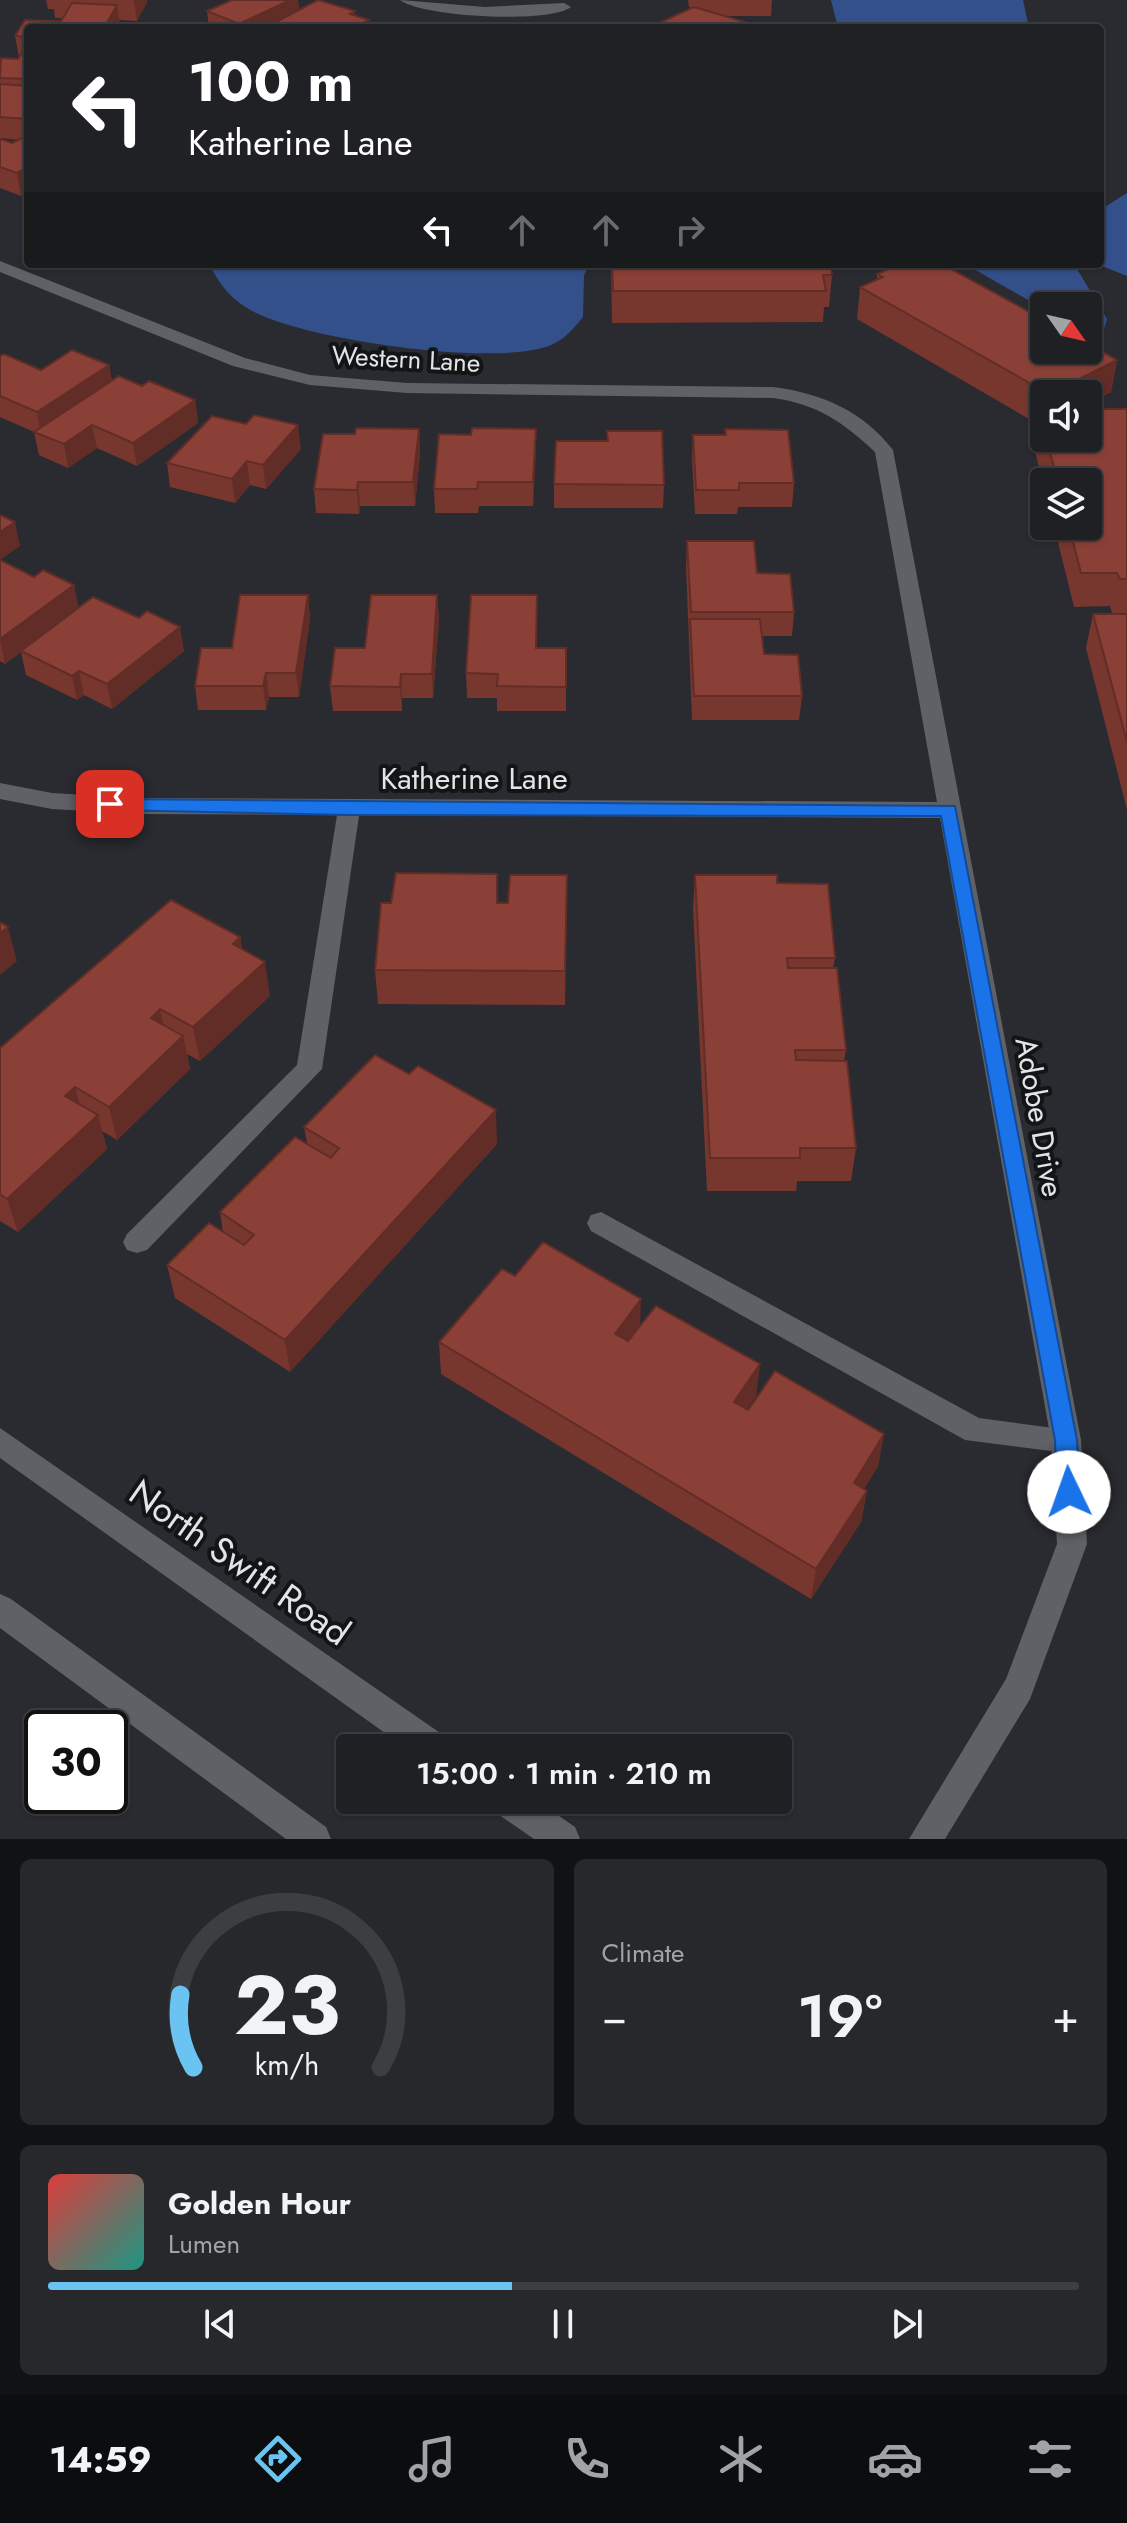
<!DOCTYPE html>
<html lang="en">
<head>
<meta charset="utf-8">
<style>
	:root { --surface:#1f2024; --page:#27282c; --text:#f1f3f6; --muted:#a1a3a6; --line:#3c3e41; --accent:#6ac3f1 }
	body { margin:0; font-family:Jost,sans-serif; background:var(--page); color:var(--text); height:100vh; display:flex; flex-direction:column; font-size:30px; white-space:nowrap }
	* { box-sizing:border-box; margin:0 }
	p { font-size:26px; color:var(--muted) }
	.icon { flex:none; width:44px; height:44px; fill:none; stroke:currentColor; stroke-width:2; stroke-linecap:round; stroke-linejoin:round }
	.map { position:relative; height:1839px; overflow:hidden }
	.details { display:flex; flex-direction:column; gap:20px; padding:20px; background:#111214; flex:1 }
	.details>* { flex:none }
	.hud { position:absolute; left:24px; top:24px; width:1080px; height:244px; border-radius:8px; box-shadow:0 2px 6px #0004,0 0 0 2px var(--line); background:#202124; color:#fff; overflow:hidden }
	.needle { width:52px; rotate:124deg }
	.tools { position:absolute; left:1030px; top:292px; display:grid; gap:16px }
	.tools a { display:grid; place-items:center; width:72px; height:72px; border-radius:8px; background:var(--surface); box-shadow:0 2px 6px #0004,0 0 0 2px var(--line); font-size:40px }
	.speed { position:absolute; left:24px; top:1710px; display:flex; gap:16px; font-size:40px; font-weight:700; text-align:center }
	.speed>* { display:grid; place-content:center; width:104px; height:104px; border-radius:50%; background:var(--surface); box-shadow:0 2px 6px #0004,0 0 0 2px var(--line); line-height:1 }
	.speed .limit { border:4px solid #111; border-radius:12px; background:#fff; color:#111 }
	.pin { position:absolute; display:grid; place-items:center; width:68px; height:68px; color:#fff; margin:-34px; border-radius:16px; box-shadow:0 4px 12px #0006 }
	.me { position:absolute; width:88px; margin:-44px; rotate:357deg; stroke-linejoin:round; filter:drop-shadow(0 0 6px #0008) }
	.turn { display:flex; align-items:center; gap:28px; height:168px; padding:0 32px; font-size:36px }
	.turn .icon { width:104px; height:104px; stroke-width:2.5 }
	.turn b { display:block; font-size:56px; line-height:68px }
	.lanes { display:flex; align-items:center; height:76px; padding:0 32px; background:#0003; justify-content:center; gap:40px; direction:ltr }
	.lanes .off { opacity:.35 }
	.big { font-size:60px; font-weight:600; line-height:1.1 }
	.details .widget { flex:1; display:flex; flex-direction:column; justify-content:center; gap:12px; min-width:0; padding:0 28px; border-radius:12px; background:var(--page) }
	.details .dial { align-items:center; gap:0 }
	.dial svg { height:208px; overflow:visible; fill:none; stroke:var(--line); stroke-width:7; stroke-linecap:round; text-anchor:middle }
	.dial text { fill:var(--text); stroke:none }
	.song { display:flex; align-items:center; gap:24px }
	.cover { width:96px; height:96px; border-radius:12px; background:linear-gradient(135deg,hsl(0 70% 55%),hsl(170 70% 35%)) }
	.played { height:8px; border-radius:4px; background:linear-gradient(90deg,var(--accent) 45%,var(--line) 45%) }
	.keys { display:flex; justify-content:space-around; direction:ltr }
	.heat { display:flex; justify-content:space-between; align-items:center; font-size:44px; direction:ltr }
	.details .tiles { flex:1; display:grid; gap:20px; grid-template-columns:1fr 1fr }
	.widget:last-child { grid-column:span 2 }
	.trip { position:absolute; left:336px; top:1734px; width:456px; height:80px; border-radius:8px; background:var(--surface); box-shadow:0 2px 6px #0004,0 0 0 2px var(--line); font-weight:600; line-height:80px; text-align:center }
	.tab-bar { display:flex; height:128px; justify-content:space-around; align-items:center; background:#0c0d0e; color:var(--muted) }
	.tab-bar .icon { width:56px; height:56px }
	.tab-bar .active { color:var(--accent) }
	.tab-bar b { font-size:36px; color:var(--text) }
	.map>svg:first-child { display:block }
	.water { fill:#34508b }
	.lines { fill:none; stroke-linecap:round; stroke-linejoin:round }
	.service { fill:#5f6166; fill-rule:evenodd }
	.minor { fill:#5f6166; fill-rule:evenodd }
	.tertiary { fill:#5f6166; fill-rule:evenodd }
	.wall { fill:#77372f }
	.shaded-wall { fill:#612d26 }
	.building { fill:#8a4037; stroke:#612d26; stroke-width:2 }
	.route { fill:#1a73e8; stroke:#114b97; stroke-width:2 }
	.labels { text-anchor:middle; stroke-width:8; stroke-linejoin:round; paint-order:stroke }
	.far-street-label { font-size:26px; fill:#e3e4e7; stroke:#131416 }
	.street-label { font-size:30px; fill:#e3e4e7; stroke:#131416 }
	.near-street-label { font-size:36px; fill:#e3e4e7; stroke:#131416 }
</style>
</head>
<body>
<div class="map">
<svg width="1127" height="1839" viewBox="0 0 1127 1839">
	<rect width="100%" height="100%" fill="#292b30"/>
	<g class="water">
		<path d="M831 0H1023L1029 28H838Z"/>
		<path d="M1127 193V276L1097 264 1100 210Z"/>
		<path d="M214 264H590L584 275 583 317C574 328 565 339 551 345 498 368 296 339 247 308 229 297 221 285 211 268Z"/>
		<path d="M965 264H1074L1107 319 1102 335 1088 330V306H1044V309Z"/>
	</g>
	<g class="lines">
		<g class="service">
			<path d="M349 801 360 809 322 1069 147 1250 137 1253 127 1250 123 1242 127 1234 297 1065 338 809Z"/>
			<path d="M601 1212 979 1418 1076 1431 1081 1440 1076 1449 1066 1453 965 1440 591 1231 587 1223 591 1215Z"/>
		</g>
		<g class="minor">
			<path d="M400 0 485 7 564 3 571 7C549 24 422 17 400 0Z"/>
			<path d="M0 261 245 358 310 375 407 383 773 387C821 393 863 411 893 450L1081 1440 1087 1544 1030 1699 945 1839H909L1006 1679 1057 1544 1051 1440 940 818 139 814 52 809 0 799V783L52 793 139 798 937 802 875 452C843 422 817 404 773 398L407 393 310 385 233 366 0 272Z"/>
		</g>
		<g class="tertiary">
			<path d="M0 1428 446 1737 450 1748H406L0 1458Z"/>
			<path d="M0 1594 11 1599 326 1827 331 1839H286L0 1628Z"/>
			<path d="M490 1800H536L575 1827 580 1839H534L495 1812Z"/>
		</g>
	</g>
	<g class="wall">
		<path d="M46 0H147V2L137 21 119 20 120 26 119 28H28V192L21 196 0 188V139L12 143 19 140 0 138V60L1 58 18 59 19 57 15 36 25 20 61 21 63 18H55L54 9H48Z"/>
		<path d="M232 0H298L299 10 355 11V16L369 20V28H209L207 11Z"/>
		<path d="M688 0H772L771 16H727L755 28H657V24L692 7H689Z"/>
		<path d="M611 264H830L832 275 829 307H824L823 322 612 323Z"/>
		<path d="M877 274 1117 360 1111 392 1088 404V394H1044V438H1088L1127 409V613H1112L1110 606 1074 607 1054 526H1088V482H1044V488L1034 447 1038 422 1036 423 857 319 860 287 877 280Z"/>
		<path d="M0 356 41 370 109 365 112 381 142 386 195 400 198 423 137 466 97 448 68 468 39 455 34 432 0 417Z"/>
		<path d="M419 429 420 453 415 506H360L359 514 316 513 314 489 355 434Z"/>
		<path d="M536 429 533 506H479L478 513H435L434 489 471 435Z"/>
		<path d="M725 429 794 483 792 507H738L737 514H695L692 459 693 435H725Z"/>
		<path d="M301 449 266 489 250 485 235 503 170 487 167 463Z"/>
		<path d="M554 484 664 485 663 508H554Z"/>
		<path d="M687 541 757 573 794 612 792 636H762L764 654 802 696 799 720H692L686 565Z"/>
		<path d="M0 560 79 608 184 651 112 709 84 695 77 700 26 675 21 652 5 664 0 661Z"/>
		<path d="M308 595 310 619 299 697H269L266 710H198L195 686 232 648Z"/>
		<path d="M437 595 439 619 433 698H402V711H333L330 686 365 648Z"/>
		<path d="M1093 614H1127V810L1086 648Z"/>
		<path d="M537 648H566V711H497V698H467L466 673Z"/>
		<path d="M567 875 565 1005 378 1004 375 970 498 903H508Z"/>
		<path d="M695 875 777 883 835 958 833 968 846 1050 844 1061 856 1148 851 1181H797L796 1191H707L693 909Z"/>
		<path d="M240 937 242 949 270 996 200 1061 187 1054 190 1069 117 1140 102 1131 107 1149 18 1232 0 1221V1048Z"/>
		<path d="M304 1127 497 1144 290 1372 175 1298 167 1265 223 1232 220 1212 307 1143Z"/>
		<path d="M515 1276 640 1326 760 1364 756 1396 747 1409 884 1434 878 1466 864 1489 867 1491 861 1522 811 1599 441 1374 439 1342Z"/>
	</g>
	<g class="shaded-wall">
		<path d="M134 0H147V2L137 21Z"/>
		<path d="M285 0H298L300 17 272 24V28H239V24Z"/>
		<path d="M117 5 120 26 119 28H104Z"/>
		<path d="M355 11 356 27 369 20V28H351L350 14Z"/>
		<path d="M28 167V192L21 196 17 173Z"/>
		<path d="M1117 360 1111 392 1088 404V394H1069L1071 383Z"/>
		<path d="M109 365 113 389 41 435 37 412Z"/>
		<path d="M1064 379 1061 394H1044V419L1040 414 1038 422 1036 423 1042 390Z"/>
		<path d="M195 400 198 423 137 466 133 443Z"/>
		<path d="M92 425 97 448 68 468 64 444Z"/>
		<path d="M298 425 301 449 266 489 263 465Z"/>
		<path d="M419 429 420 453 415 506 413 482Z"/>
		<path d="M536 429V452L533 506V482Z"/>
		<path d="M247 461 250 485 235 503 232 479Z"/>
		<path d="M358 482 360 506 359 514 357 490Z"/>
		<path d="M15 522 20 546 0 560V532Z"/>
		<path d="M74 585 79 609 5 664 0 639Z"/>
		<path d="M308 595 310 619 299 697 296 673Z"/>
		<path d="M437 595 439 619 433 698 432 674Z"/>
		<path d="M180 627 184 651 112 709 107 684Z"/>
		<path d="M79 671 84 695 77 700 72 676Z"/>
		<path d="M266 673 269 697 266 710 263 686Z"/>
		<path d="M401 674 402 698V711L400 687Z"/>
		<path d="M8 927 17 961 0 975V933Z"/>
		<path d="M240 937 245 971 233 944Z"/>
		<path d="M265 962 270 996 200 1061 193 1027Z"/>
		<path d="M160 1009 167 1043 151 1018Z"/>
		<path d="M183 1036 190 1069 117 1140 109 1107Z"/>
		<path d="M75 1087 84 1120 65 1096Z"/>
		<path d="M496 1110 497 1144 290 1372 285 1340Z"/>
		<path d="M98 1115 107 1149 18 1232 7 1199Z"/>
		<path d="M641 1299 640 1332 614 1366 615 1334Z"/>
		<path d="M760 1364 756 1396 731 1434 734 1402Z"/>
		<path d="M884 1434 878 1466 848 1514 854 1483Z"/>
		<path d="M867 1491 861 1522 811 1599 816 1569Z"/>
	</g>
	<g class="building">
		<path d="M232 0H290L239 24 207 11Z"/>
		<path d="M318 0 355 11 350 14 369 20 354 28H283L272 24Z"/>
		<path d="M72 3 117 5 104 28H28V37L15 36 25 20 61 21Z"/>
		<path d="M694 7 755 25 749 28H663L665 27 657 24Z"/>
		<path d="M28 43V79L0 78 1 58 18 59Z"/>
		<path d="M0 84 28 86V119L0 117Z"/>
		<path d="M28 135V167L17 173 0 167V139L12 143Z"/>
		<path d="M612 264H830L832 275H823L826 291H613Z"/>
		<path d="M900 264H942L1044 320V350H1088V344L1117 360 1071 383 1064 379 1042 390 860 287 883 277 877 274Z"/>
		<path d="M72 350 109 365 37 412 0 396V356L4 354 41 370Z"/>
		<path d="M119 376 142 386 149 381 195 400 133 443 92 425 64 444 34 432Z"/>
		<path d="M1088 409H1127V579H1120L1117 573H1081L1069 526H1088V482H1058L1046 438H1088Z"/>
		<path d="M1040 414H1044V430Z"/>
		<path d="M254 415 298 425 263 465 247 461 232 479 167 463 212 416 246 424Z"/>
		<path d="M356 428 419 429 413 482H358L357 490 314 489 323 434H355Z"/>
		<path d="M472 428 536 429 533 482H478L477 489H434L439 434 471 435Z"/>
		<path d="M725 429 788 430 794 483H739V490H696L693 435H726Z"/>
		<path d="M607 431H662L664 485 554 484 556 441H608Z"/>
		<path d="M0 515 15 522 0 532Z"/>
		<path d="M687 541H754L757 573 790 574 794 612H691Z"/>
		<path d="M0 560 34 577 43 570 74 585 0 639Z"/>
		<path d="M240 595H308L296 673H266L263 686H195L201 648H232Z"/>
		<path d="M371 595H437L432 674H401L400 687 330 686 335 648H365Z"/>
		<path d="M471 595H537L536 648H566V687L497 686 498 674 466 673Z"/>
		<path d="M93 597 139 618 147 611 180 627 107 684 79 671 72 676 21 651Z"/>
		<path d="M1093 614H1127V742Z"/>
		<path d="M690 619H760L764 654 798 655 802 696H694Z"/>
		<path d="M396 873 497 874V903H508L510 875H567L565 971 375 970 381 903H391Z"/>
		<path d="M695 875H777V883L828 884 835 958H787L788 968H837L846 1050H795L796 1060 847 1061 856 1148H800V1158H710Z"/>
		<path d="M171 900 240 937 233 944 265 962 193 1027 160 1009 151 1018 183 1036 109 1107 75 1087 65 1096 98 1115 7 1199 0 1194V1048Z"/>
		<path d="M0 922 8 927 0 933Z"/>
		<path d="M375 1055 409 1074 418 1066 496 1110 285 1340 167 1265 209 1223 244 1245 254 1235 220 1212 295 1137 331 1158 339 1148 304 1127Z"/>
		<path d="M543 1242 641 1299 615 1334 628 1341 656 1306 760 1364 734 1402 748 1410 775 1371 884 1434 854 1483 867 1491 816 1569 439 1342 502 1269 515 1276Z"/>
	</g>
	<path class="route" d="M110 799 955 806 1077 1440 1080 1492 1077 1499 1069 1502 1061 1499 1057 1492 1055 1440 941 816 349 815 110 810 101 804Z"/>
	<g class="labels">
		<g class="far-street-label">
			<text transform="translate(406 359) rotate(3)" y="9">Western Lane</text>
		</g>
		<g class="street-label">
			<text x="474" y="789">Katherine Lane</text>
			<text transform="translate(1039 1117) rotate(80)" y="10">Adobe Drive</text>
		</g>
		<g class="near-street-label">
			<text transform="translate(240 1562) rotate(35)" y="13">North Swift Road</text>
		</g>
	</g>
</svg>
<div class="tools">
<a><svg class="needle" viewBox="-14 -14 28 28"><path d="M0-13l5 13h-10z" fill="#e53935"/><path d="M0 13l5-13h-10z" fill="#a1a3a6"/></svg></a>
<a><svg class="icon" aria-label="sound" viewBox="0 0 24 24"><path d="M4 9h4l5-4v14l-5-4H4zM17 9q2 3 0 6"/></svg></a>
<a><svg class="icon" aria-label="layers" viewBox="0 0 24 24"><path d="M12 4l9 5-9 5-9-5zM3 14l9 5 9-5"/></svg></a>
</div>
<div class="speed"><div class="limit">30</div></div>
<div class="pin" style="left:110px;top:804px;background:#d93025"><svg class="icon" aria-label="arrive" viewBox="0 0 24 24"><path d="M6 21V4h12l-3 4 3 4H6"/></svg></div>
<svg class="me" style="left:1069px;top:1492px" viewBox="-20 -20 40 40"><circle r="19" fill="#fff"/><path d="M0-13L10 11 0 6-10 11z" fill="#1a73e8"/></svg>
<div class="trip">15:00 · 1 min · 210 m</div>
<div class="hud">
<div class="turn"><svg class="icon" aria-label="left" viewBox="0 0 24 24"><path d="M17 20v-9H6M10 6l-5 5 5 5"/></svg><div><b>100 m</b>Katherine Lane</div></div>
<div class="lanes"><svg class="icon" aria-label="left" viewBox="0 0 24 24"><path d="M17 20v-9H6M10 6l-5 5 5 5"/></svg><svg class="icon off" aria-label="ahead" viewBox="0 0 24 24"><path d="M12 20V5M6 11l6-6 6 6"/></svg><svg class="icon off" aria-label="ahead" viewBox="0 0 24 24"><path d="M12 20V5M6 11l6-6 6 6"/></svg><svg class="icon off" aria-label="right" viewBox="0 0 24 24"><path d="M7 20v-9h11M14 6l5 5-5 5"/></svg></div>
</div>
</div>
<section class="details">
<div class="tiles">
<div class="widget dial"><svg viewBox="0 0 100 80">
<path d="M14 69A42 42 0 1 1 86 69"/>
<path d="M14 69A42 42 0 0 1 9 41" stroke="#6ac3f1"/>
<text x="50" y="56" font-size="32" font-weight="700">23</text>
<text x="50" y="72" font-size="11">km/h</text>
</svg></div>
<div class="widget"><p>Climate</p>
<div class="heat"><a>−</a><b class="big">19°</b><a>+</a></div>
</div>
<div class="widget">
<div class="song"><i class="cover"></i><div><b>Golden Hour</b><p>Lumen</p></div></div>
<div class="played"></div>
<div class="keys"><svg class="icon" aria-label="previous" viewBox="0 0 24 24"><path d="M18 5L8 12l10 7zM5 5v14"/></svg><svg class="icon" aria-label="pause" viewBox="0 0 24 24"><path d="M8 5v14M16 5v14"/></svg><svg class="icon" aria-label="next" viewBox="0 0 24 24"><path d="M6 5l10 7-10 7zM19 5v14"/></svg></div>
</div>
</div>
</section>
<nav class="tab-bar">
<b>14:59</b>
<svg class="icon active" aria-label="directions" viewBox="0 0 24 24"><path d="M12 3l9 9-9 9-9-9zM9 14v-3h6M13 9l2 2-2 2"/></svg>
<svg class="icon" aria-label="music" viewBox="0 0 24 24"><path d="M9 18V5l10-2v13"/><circle cx="6" cy="18" r="3"/><circle cx="16" cy="16" r="3"/></svg>
<svg class="icon" aria-label="phone" viewBox="0 0 24 24"><path d="M5 4h4l2 5-3 2q2 4 5 5l2-3 5 2v4C11 20 4 13 5 4z"/></svg>
<svg class="icon" aria-label="climate" viewBox="0 0 24 24"><path d="M12 3v18M4 7l16 10M4 17L20 7"/></svg>
<svg class="icon" aria-label="car" viewBox="0 0 24 24"><path d="M5 17H2v-5l4-1 3-4h7l3 4 3 1v5h-3M9 17h6M6 11h13"/><circle cx="7" cy="17" r="2"/><circle cx="17" cy="17" r="2"/></svg>
<svg class="icon" aria-label="filters" viewBox="0 0 24 24"><path d="M4 7h16M4 17h16"/><circle cx="9" cy="7" r="2"/><circle cx="15" cy="17" r="2"/></svg>
</nav>
</body>
</html>
